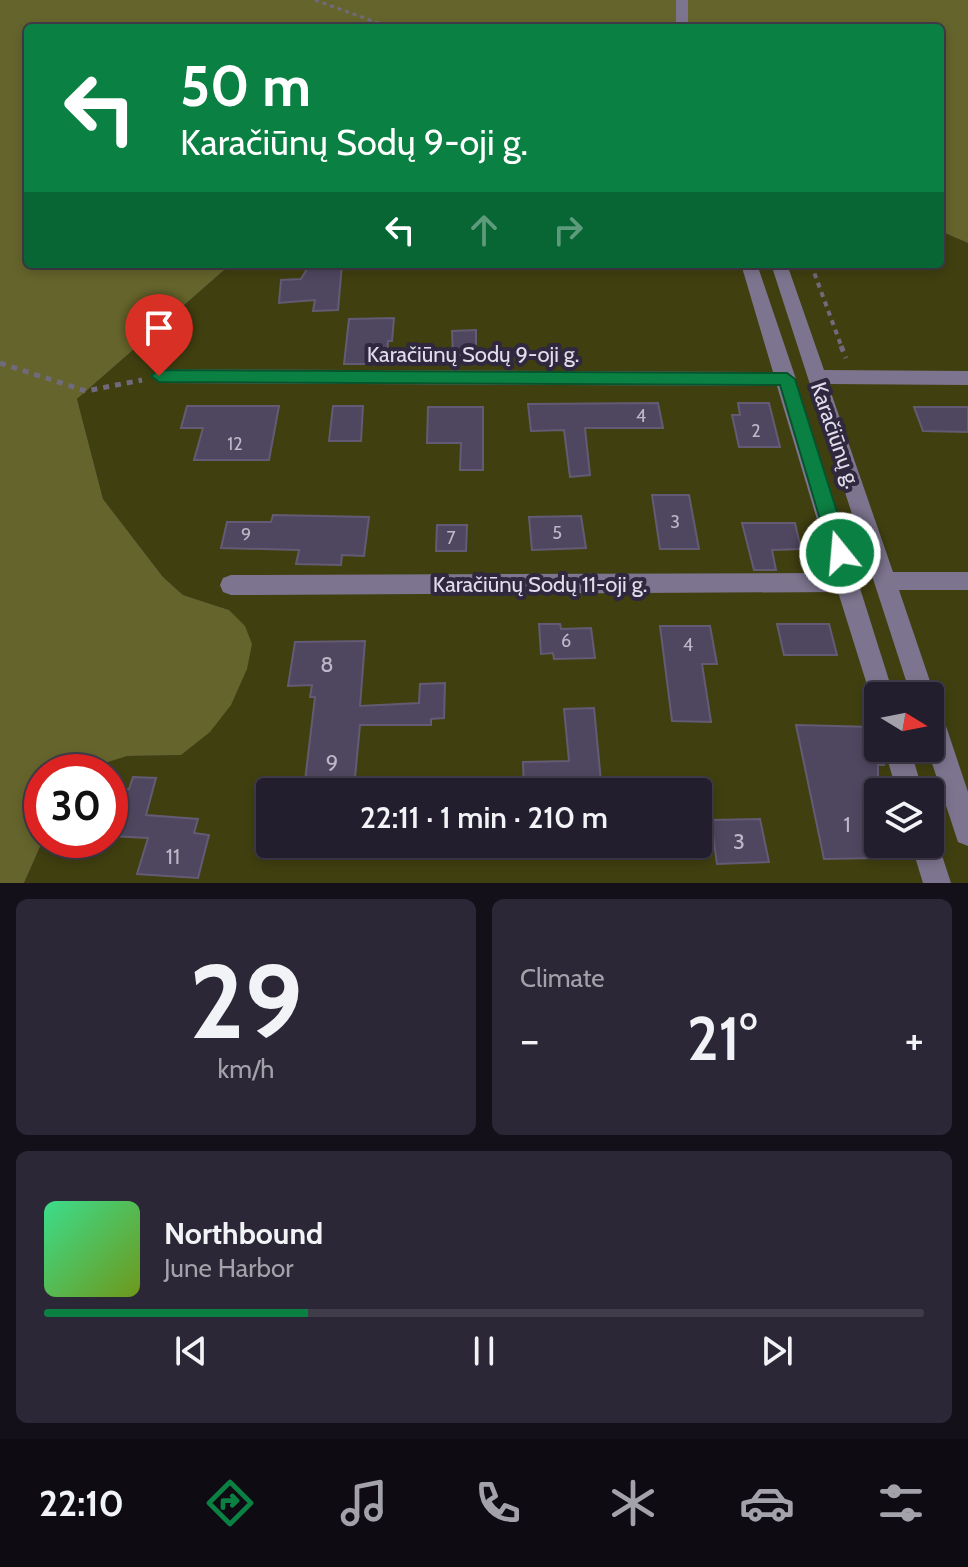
<!DOCTYPE html>
<html lang="en">
<head>
<meta charset="utf-8">
<style>
	:root { --surface:#231e2e; --page:#2b2736; --text:#f1f3f6; --muted:#a3a2aa; --line:#403c4a; --accent:#0b8043 }
	body { margin:0; font-family:Cabin,sans-serif; background:var(--page); color:var(--text); height:100vh; display:flex; flex-direction:column; font-size:30px; white-space:nowrap }
	* { box-sizing:border-box; margin:0 }
	p { font-size:26px; color:var(--muted) }
	.icon { flex:none; width:44px; height:44px; fill:none; stroke:currentColor; stroke-width:2; stroke-linecap:round; stroke-linejoin:round }
	.map { position:relative; height:883px; overflow:hidden }
	.drawer { display:flex; flex-direction:column; gap:16px; padding:16px; background:#131019; flex:1 }
	.drawer>* { flex:none }
	.top-card { position:absolute; left:24px; top:24px; width:920px; height:244px; border-radius:8px; box-shadow:0 4px 12px #0003,0 0 0 2px var(--line); background:#0b8043; color:#fff; overflow:hidden }
	.needle { width:52px; rotate:100deg }
	.controls { position:absolute; left:864px; top:682px; display:grid; gap:16px }
	.controls a { display:grid; place-items:center; width:80px; height:80px; border-radius:8px; background:var(--surface); box-shadow:0 4px 12px #0003,0 0 0 2px var(--line); font-size:40px }
	.speed { position:absolute; left:24px; top:754px; display:flex; gap:16px; font-size:40px; font-weight:700; text-align:center }
	.speed>* { display:grid; place-content:center; width:104px; height:104px; border-radius:50%; background:var(--surface); box-shadow:0 4px 12px #0003,0 0 0 2px var(--line); line-height:1 }
	.speed .limit { border:12px solid #d22; background:#fff; color:#111 }
	.pin { position:absolute; display:grid; place-items:center; width:68px; height:68px; color:#fff; margin:-82px -34px; border-radius:50% 50% 50% 0; rotate:-45deg; box-shadow:0 0 8px #0007 }
	.pin .icon { rotate:45deg }
	.me { position:absolute; width:88px; margin:-44px; rotate:343deg; stroke-linejoin:round; filter:drop-shadow(0 0 6px #0008) }
	.turn { display:flex; align-items:center; gap:28px; height:168px; padding:0 24px; font-size:36px }
	.turn .icon { width:104px; height:104px; stroke-width:2.5 }
	.turn b { display:block; font-size:56px; line-height:68px }
	.lanes { display:flex; align-items:center; height:76px; padding:0 24px; background:#0003; justify-content:center; gap:40px; direction:ltr }
	.lanes .off { opacity:.35 }
	.big { font-size:60px; font-weight:600; line-height:1.1 }
	.drawer .widget { flex:1; display:flex; flex-direction:column; justify-content:center; gap:12px; min-width:0; padding:0 28px; border-radius:12px; background:var(--page) }
	.drawer .dial { align-items:center; gap:0 }
	.dial b { font-size:104px; line-height:1 }
	.song { display:flex; align-items:center; gap:24px }
	.cover { width:96px; height:96px; border-radius:12px; background:linear-gradient(135deg,hsl(150 70% 55%),hsl(80 70% 35%)) }
	.played { height:8px; border-radius:4px; background:linear-gradient(90deg,var(--accent) 30%,var(--line) 30%) }
	.keys { display:flex; justify-content:space-around; direction:ltr }
	.heat { display:flex; justify-content:space-between; align-items:center; font-size:44px; direction:ltr }
	.drawer .tiles { flex:1; display:grid; gap:16px; grid-template-columns:1fr 1fr }
	.widget:last-child { grid-column:span 2 }
	.trip { position:absolute; left:256px; top:778px; width:456px; height:80px; border-radius:8px; background:var(--surface); box-shadow:0 4px 12px #0003,0 0 0 2px var(--line); font-weight:600; line-height:80px; text-align:center }
	.tabs { display:flex; height:128px; justify-content:space-around; align-items:center; background:#0e0c12; color:var(--muted) }
	.tabs .icon { width:56px; height:56px }
	.tabs .active { color:var(--accent) }
	.tabs b { font-size:36px; color:var(--text) }
	.map>svg:first-child { display:block }
	.green { fill:#403f10; fill-rule:evenodd }
	.forest { fill:#65642c }
	.building { fill:#4f475f; stroke:#635b73; stroke-width:2 }
	.lines { fill:none; stroke-linecap:round; stroke-linejoin:round }
	.path-far2 { stroke:#706a7d; stroke-width:3; stroke-dasharray:4 4; stroke-linecap:butt }
	.path-far1 { stroke:#706a7d; stroke-width:4; stroke-dasharray:5 5; stroke-linecap:butt }
	.path { stroke:#706a7d; stroke-width:5; stroke-dasharray:6 6; stroke-linecap:butt }
	.street { fill:#7d758f; fill-rule:evenodd }
	.route { fill:#0b8043; stroke:#07532c; stroke-width:2 }
	.labels { text-anchor:middle; stroke-width:8; stroke-linejoin:round; paint-order:stroke }
	.number-label { font-size:18px; fill:#bcb8c8 }
	.street-label { font-size:22px; fill:#e1ddeb; stroke:#2f283e }
	.near-number-label { font-size:22px; fill:#bcb8c8 }
</style>
</head>
<body>
<div class="map">
<svg width="968" height="883" viewBox="0 0 968 883">
	<rect width="100%" height="100%" fill="#2f283e"/>
	<path class="green" d="M940 231 968 243V883H24L43 840H110V772H76L77 769 127 756 181 755 229 610 183 595 163 577 103 499 77 399 231 264H940ZM878 696H930V748H878ZM270 792H698V844H270ZM878 792H930V844H878Z"/>
	<path class="forest" d="M0 0H968V243L940 231V28H28V264H231L77 399 103 499 163 577 183 595 229 610 245 626 252 644 247 669 231 705 210 732 181 755 127 756 76 772H42L43 840 24 883H0Z"/>
	<g class="building">
		<path d="M310 264H342L338 310 313 311 315 300 279 303 281 280 301 279Z"/>
		<path d="M394 318 392 341H388L387 356 368 357 367 364H344L349 319Z"/>
		<path d="M476 330V355H453L452 331Z"/>
		<path d="M658 403 663 428H585L590 475 570 477 564 430 531 431 528 404Z"/>
		<path d="M738 403H769L780 447H739L732 415H740Z"/>
		<path d="M187 406H279L269 460H194L203 428H181Z"/>
		<path d="M333 406H363L361 441H329Z"/>
		<path d="M428 407H483V470H460L461 443H427Z"/>
		<path d="M914 407H968V432L923 431Z"/>
		<path d="M652 495H689L699 549H660Z"/>
		<path d="M273 515 369 517 364 556 342 555 341 565 296 564 299 550 221 548 227 522H271Z"/>
		<path d="M581 516 586 548 532 550 529 517Z"/>
		<path d="M742 523H795L801 549 772 550 776 570H754Z"/>
		<path d="M437 525H467L466 551H436Z"/>
		<path d="M539 624H560L561 629 591 628 595 658 554 659 553 653 541 654Z"/>
		<path d="M777 624H829L837 655H784Z"/>
		<path d="M660 626H710L717 664H702L711 722 672 721Z"/>
		<path d="M365 641 360 706 419 703 420 684 445 683 444 718 431 719V725H360L354 788 304 789 315 697H310L312 685 288 686 295 642Z"/>
		<path d="M594 708 602 792H524L523 762 569 761 564 709Z"/>
		<path d="M796 725 874 727 884 765H878V858L824 859Z"/>
		<path d="M133 777 156 778 146 815 198 819 194 833 209 835 198 878 137 874 148 838 110 836V788L129 789Z"/>
		<path d="M760 819 769 862 717 864 711 820Z"/>
	</g>
	<g class="lines">
		<path class="path-far2" d="M315 0 392 28"/>
		<path class="path-far1" d="M811 264 842 348"/>
		<g class="path">
			<path d="M841 346 846 358"/>
			<path d="M0 363 86 391 142 380"/>
		</g>
		<g class="street">
			<rect x="676" y="0" width="12" height="28"/>
			<path d="M741 264H757L796 379 795 382 894 696H878V706L873 704 838 592 231 595 223 592 220 585 223 578 231 575 833 573 777 386 159 383 150 376 159 369 773 372Z"/>
			<path d="M771 264H787L824 370 968 371V385L828 384 893 572H968V590H899L935 696 930 705V696H911Z"/>
			<path d="M930 705 939 709 943 717 968 792V846L958 842 927 748H930Z"/>
			<path d="M884 748H910L923 792H897Z"/>
			<path d="M930 832 935 834 951 883H923L911 844H930Z"/>
		</g>
	</g>
	<path class="route" d="M159 370 787 373 795 379 850 553 847 559 840 561 833 559 830 553 780 385 159 382 151 376Z"/>
	<g class="labels">
		<g class="number-label">
			<text x="641" y="422">4</text>
			<text x="756" y="437">2</text>
			<text x="235" y="450">12</text>
			<text x="675" y="528">3</text>
			<text x="557" y="539">5</text>
			<text x="246" y="541">9</text>
			<text x="451" y="544">7</text>
			<text x="566" y="647">6</text>
			<text x="688" y="651">4</text>
		</g>
		<g class="street-label">
			<text x="473" y="362">Karačiūnų Sodų 9-oji g.</text>
			<text transform="translate(836 435) rotate(71)" y="8">Karačiūnų g.</text>
			<text x="540" y="592">Karačiūnų Sodų 11-oji g.</text>
		</g>
		<g class="near-number-label">
			<text x="327" y="672">8</text>
			<text x="332" y="770">9</text>
			<text x="847" y="832">1</text>
			<text x="739" y="849">3</text>
			<text x="173" y="864">11</text>
		</g>
	</g>
</svg>
<div class="controls">
<a><svg class="needle" viewBox="-14 -14 28 28"><path d="M0-13l5 13h-10z" fill="#e53935"/><path d="M0 13l5-13h-10z" fill="#a3a2aa"/></svg></a>
<a><svg class="icon" aria-label="layers" viewBox="0 0 24 24"><path d="M12 4l9 5-9 5-9-5zM3 14l9 5 9-5"/></svg></a>
</div>
<div class="speed"><div class="limit">30</div></div>
<div class="pin" style="left:159px;top:376px;background:#d93025"><svg class="icon" aria-label="arrive" viewBox="0 0 24 24"><path d="M6 21V4h12l-3 4 3 4H6"/></svg></div>
<svg class="me" style="left:840px;top:553px" viewBox="-20 -20 40 40"><circle r="17" fill="#0b8043" stroke="#fff" stroke-width="3"/><path d="M0-11L8 9 0 5-8 9z" fill="#fff"/></svg>
<div class="trip">22:11 · 1 min · 210 m</div>
<div class="top-card">
<div class="turn"><svg class="icon" aria-label="left" viewBox="0 0 24 24"><path d="M17 20v-9H6M10 6l-5 5 5 5"/></svg><div><b>50 m</b>Karačiūnų Sodų 9-oji g.</div></div>
<div class="lanes"><svg class="icon" aria-label="left" viewBox="0 0 24 24"><path d="M17 20v-9H6M10 6l-5 5 5 5"/></svg><svg class="icon off" aria-label="ahead" viewBox="0 0 24 24"><path d="M12 20V5M6 11l6-6 6 6"/></svg><svg class="icon off" aria-label="right" viewBox="0 0 24 24"><path d="M7 20v-9h11M14 6l5 5-5 5"/></svg></div>
</div>
</div>
<section class="drawer">
<div class="tiles">
<div class="widget dial"><b>29</b><p>km/h</p></div>
<div class="widget"><p>Climate</p>
<div class="heat"><a>−</a><b class="big">21°</b><a>+</a></div>
</div>
<div class="widget">
<div class="song"><i class="cover"></i><div><b>Northbound</b><p>June Harbor</p></div></div>
<div class="played"></div>
<div class="keys"><svg class="icon" aria-label="previous" viewBox="0 0 24 24"><path d="M18 5L8 12l10 7zM5 5v14"/></svg><svg class="icon" aria-label="pause" viewBox="0 0 24 24"><path d="M8 5v14M16 5v14"/></svg><svg class="icon" aria-label="next" viewBox="0 0 24 24"><path d="M6 5l10 7-10 7zM19 5v14"/></svg></div>
</div>
</div>
</section>
<nav class="tabs">
<b>22:10</b>
<svg class="icon active" aria-label="directions" viewBox="0 0 24 24"><path d="M12 3l9 9-9 9-9-9zM9 14v-3h6M13 9l2 2-2 2"/></svg>
<svg class="icon" aria-label="music" viewBox="0 0 24 24"><path d="M9 18V5l10-2v13"/><circle cx="6" cy="18" r="3"/><circle cx="16" cy="16" r="3"/></svg>
<svg class="icon" aria-label="phone" viewBox="0 0 24 24"><path d="M5 4h4l2 5-3 2q2 4 5 5l2-3 5 2v4C11 20 4 13 5 4z"/></svg>
<svg class="icon" aria-label="climate" viewBox="0 0 24 24"><path d="M12 3v18M4 7l16 10M4 17L20 7"/></svg>
<svg class="icon" aria-label="car" viewBox="0 0 24 24"><path d="M5 17H2v-5l4-1 3-4h7l3 4 3 1v5h-3M9 17h6M6 11h13"/><circle cx="7" cy="17" r="2"/><circle cx="17" cy="17" r="2"/></svg>
<svg class="icon" aria-label="filters" viewBox="0 0 24 24"><path d="M4 7h16M4 17h16"/><circle cx="9" cy="7" r="2"/><circle cx="15" cy="17" r="2"/></svg>
</nav>
</body>
</html>
